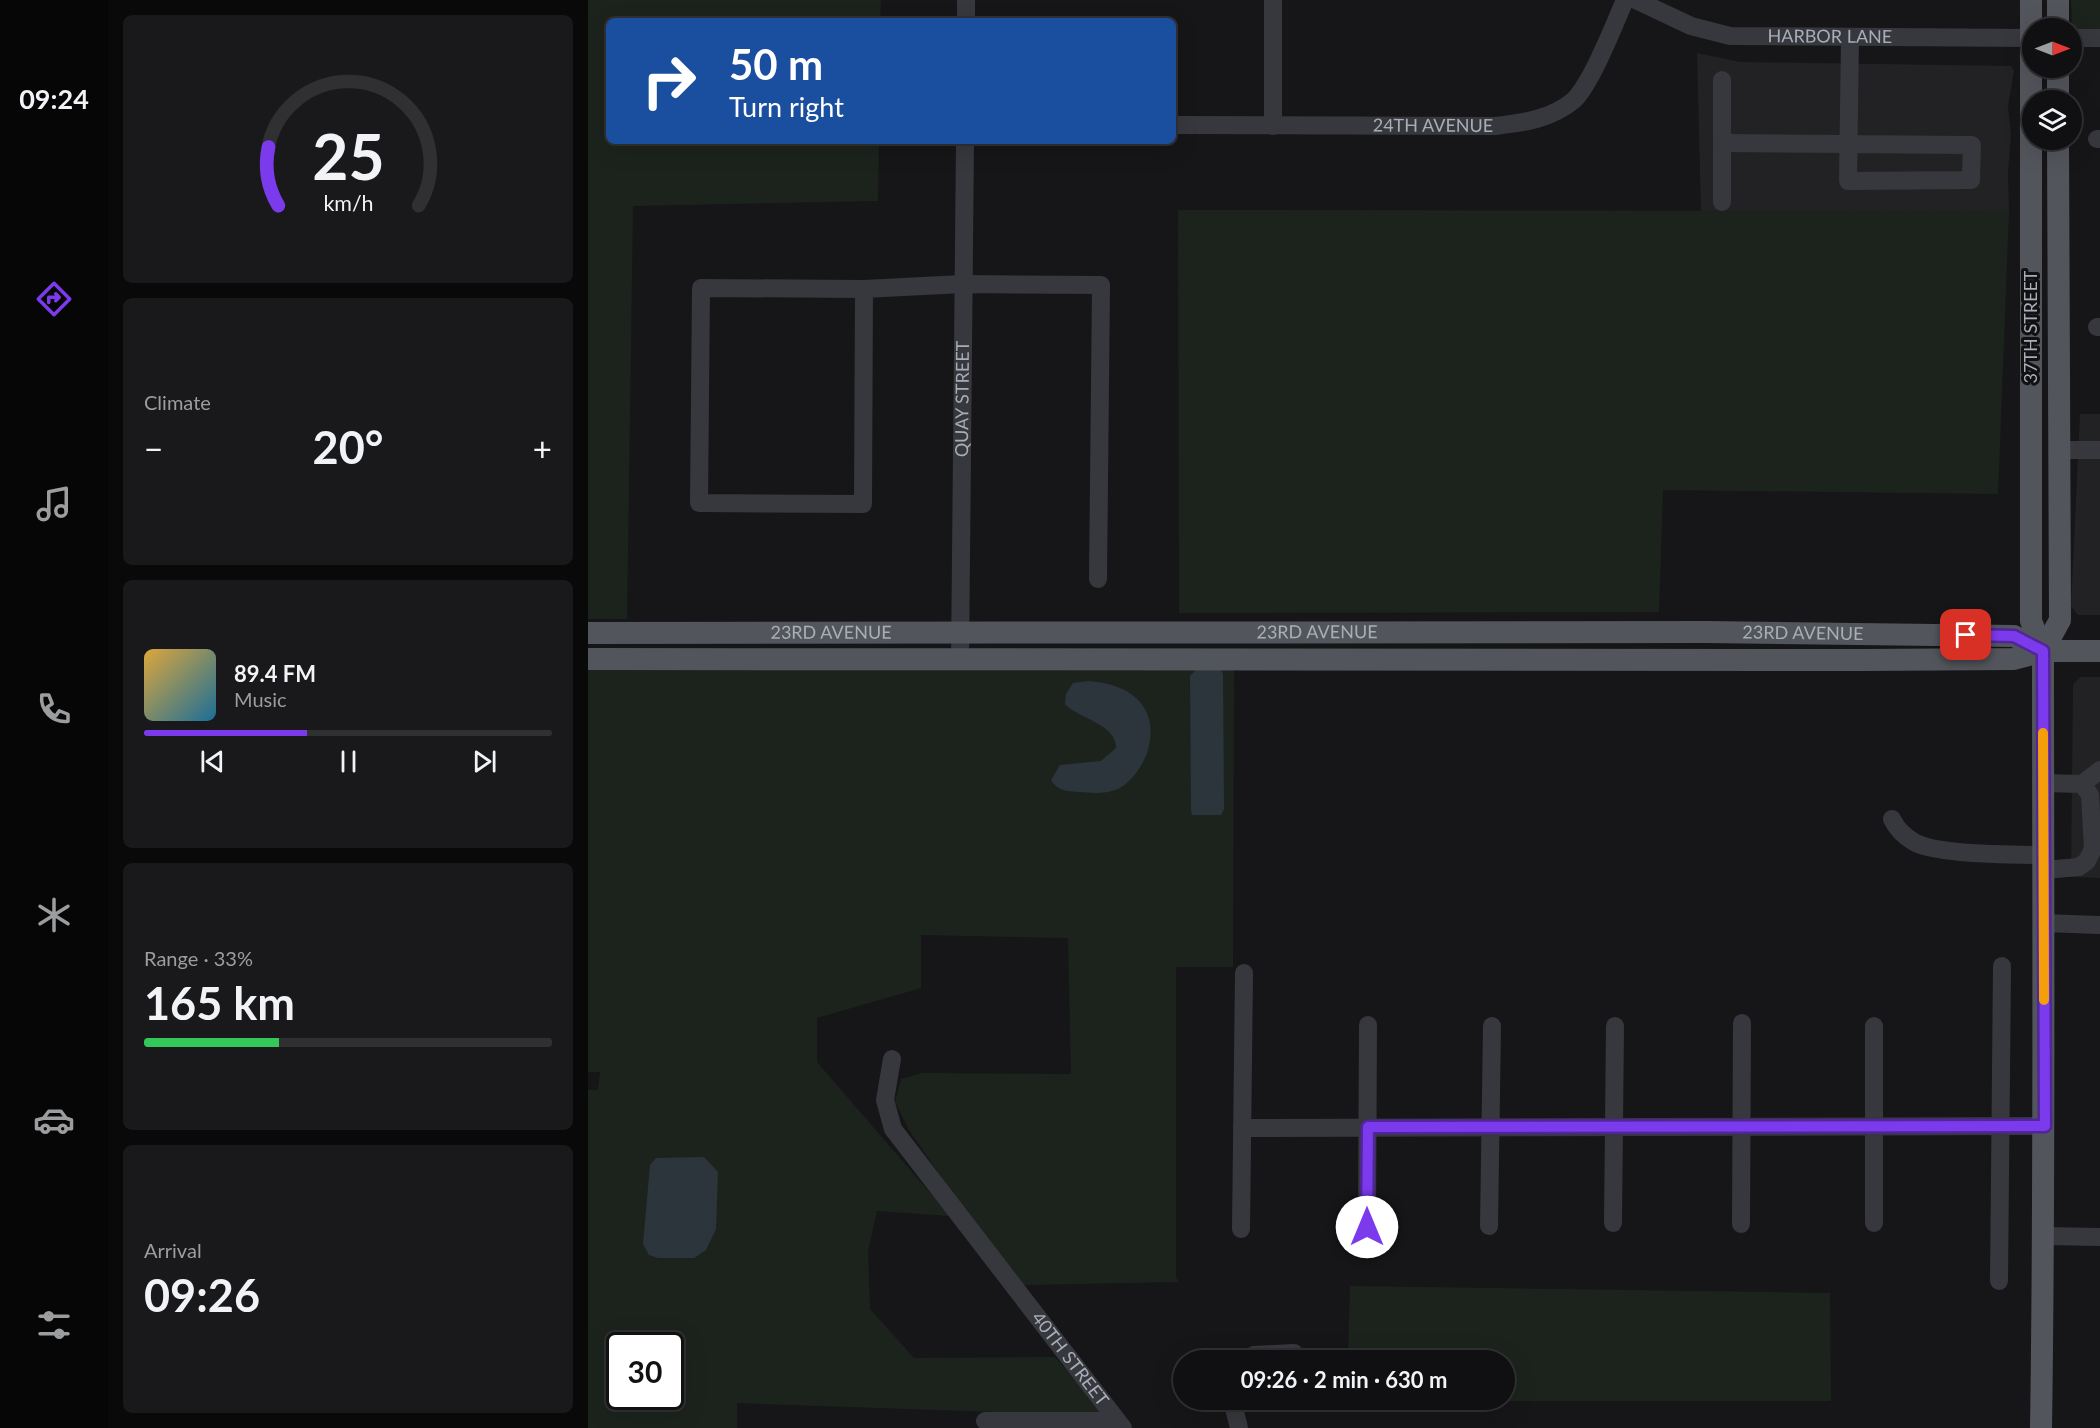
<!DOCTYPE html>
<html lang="en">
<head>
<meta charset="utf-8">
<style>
	:root { --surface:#101012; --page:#19191b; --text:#f1f3f6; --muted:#9c9d9f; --line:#303032; --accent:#7c3aed }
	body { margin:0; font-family:Lato,sans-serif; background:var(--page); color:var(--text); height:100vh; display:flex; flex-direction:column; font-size:22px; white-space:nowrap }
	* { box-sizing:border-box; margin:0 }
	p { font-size:20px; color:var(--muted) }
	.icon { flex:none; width:33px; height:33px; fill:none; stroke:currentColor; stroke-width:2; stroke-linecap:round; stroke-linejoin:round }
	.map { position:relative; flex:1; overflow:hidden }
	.sheet { display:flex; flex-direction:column; gap:15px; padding:15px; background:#09090a; width:480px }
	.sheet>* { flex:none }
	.guide { position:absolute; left:18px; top:18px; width:570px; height:126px; border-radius:9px; box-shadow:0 6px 24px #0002,0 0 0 2px var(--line); background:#1a4fa0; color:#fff; overflow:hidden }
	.needle { width:39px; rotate:90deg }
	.tools { position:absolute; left:1434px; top:18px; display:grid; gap:12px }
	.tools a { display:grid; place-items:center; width:60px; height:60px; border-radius:50%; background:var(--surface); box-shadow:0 6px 24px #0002,0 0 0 2px var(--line); font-size:30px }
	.speed { position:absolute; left:18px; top:1332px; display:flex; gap:12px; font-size:30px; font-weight:700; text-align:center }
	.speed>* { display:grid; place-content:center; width:78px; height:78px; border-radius:50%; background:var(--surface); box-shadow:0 6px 24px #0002,0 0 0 2px var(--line); line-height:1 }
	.speed .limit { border:3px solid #111; border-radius:9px; background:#fff; color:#111 }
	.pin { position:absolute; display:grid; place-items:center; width:51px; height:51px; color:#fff; margin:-26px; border-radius:12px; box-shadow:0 3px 9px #0006 }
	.me { position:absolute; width:66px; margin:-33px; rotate:0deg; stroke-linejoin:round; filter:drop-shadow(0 0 4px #0008) }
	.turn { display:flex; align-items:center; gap:21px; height:126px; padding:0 24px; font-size:27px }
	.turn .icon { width:78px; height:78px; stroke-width:2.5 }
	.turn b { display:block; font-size:42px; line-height:51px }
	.big { font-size:45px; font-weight:700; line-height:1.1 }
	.sheet .tile { flex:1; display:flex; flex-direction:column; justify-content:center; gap:9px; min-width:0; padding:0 21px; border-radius:9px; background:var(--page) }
	.sheet .dial { align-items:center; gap:0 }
	.dial svg { height:156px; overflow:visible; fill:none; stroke:var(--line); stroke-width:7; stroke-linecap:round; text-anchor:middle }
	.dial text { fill:var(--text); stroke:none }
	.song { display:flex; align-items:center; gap:18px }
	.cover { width:72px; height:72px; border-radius:9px; background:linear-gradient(135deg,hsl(40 70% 55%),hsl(200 70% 35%)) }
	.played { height:6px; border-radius:3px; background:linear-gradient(90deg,var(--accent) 40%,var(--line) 40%) }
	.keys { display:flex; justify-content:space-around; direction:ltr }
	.heat { display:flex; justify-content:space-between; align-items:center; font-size:33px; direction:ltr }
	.charge { height:9px; border-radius:4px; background:linear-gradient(90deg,#34c759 33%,var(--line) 0) }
	.trip { position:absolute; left:585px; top:1350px; width:342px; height:60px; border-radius:30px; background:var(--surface); box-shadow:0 6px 24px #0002,0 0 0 2px var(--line); font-weight:700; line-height:60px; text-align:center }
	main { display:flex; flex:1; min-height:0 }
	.menu { display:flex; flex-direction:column; width:108px; justify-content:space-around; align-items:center; background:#060607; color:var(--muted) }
	.menu .icon { width:42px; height:42px }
	.menu .selected { color:var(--accent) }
	.menu b { font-size:27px; color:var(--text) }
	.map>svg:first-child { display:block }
	.built { fill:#222225 }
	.green { fill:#1c231d; fill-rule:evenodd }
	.water { fill:#2c353c }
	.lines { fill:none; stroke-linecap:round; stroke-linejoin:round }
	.minor { stroke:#37383d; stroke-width:18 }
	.major { stroke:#53555c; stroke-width:22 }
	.route-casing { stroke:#51269a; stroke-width:15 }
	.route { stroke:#7c3aed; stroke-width:10 }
	.slow { stroke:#f59e0b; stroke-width:10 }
	.labels { text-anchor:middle; stroke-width:6; stroke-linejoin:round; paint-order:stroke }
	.street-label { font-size:18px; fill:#a8adb8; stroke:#111113 }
</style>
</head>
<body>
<main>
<nav class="menu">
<b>09:24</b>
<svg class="icon selected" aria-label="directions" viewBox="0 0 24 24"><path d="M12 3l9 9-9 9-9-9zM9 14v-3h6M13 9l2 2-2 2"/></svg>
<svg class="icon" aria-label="music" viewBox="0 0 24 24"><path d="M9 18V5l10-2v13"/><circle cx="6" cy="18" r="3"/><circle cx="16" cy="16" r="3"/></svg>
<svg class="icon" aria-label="phone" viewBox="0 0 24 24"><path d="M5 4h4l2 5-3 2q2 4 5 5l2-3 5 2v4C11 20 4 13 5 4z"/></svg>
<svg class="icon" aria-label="climate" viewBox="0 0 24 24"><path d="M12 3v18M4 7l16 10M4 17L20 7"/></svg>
<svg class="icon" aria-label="car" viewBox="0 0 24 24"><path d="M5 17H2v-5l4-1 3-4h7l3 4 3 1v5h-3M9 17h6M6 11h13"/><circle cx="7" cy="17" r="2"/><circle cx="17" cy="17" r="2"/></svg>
<svg class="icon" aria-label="filters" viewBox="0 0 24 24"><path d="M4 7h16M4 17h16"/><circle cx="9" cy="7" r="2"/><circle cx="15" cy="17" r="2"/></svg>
</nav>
<section class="sheet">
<div class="tile dial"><svg viewBox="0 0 100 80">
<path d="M14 69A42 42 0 1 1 86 69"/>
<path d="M14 69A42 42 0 0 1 9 39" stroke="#7c3aed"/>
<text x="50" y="56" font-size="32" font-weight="700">25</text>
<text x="50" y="72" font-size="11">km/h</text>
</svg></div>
<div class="tile"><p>Climate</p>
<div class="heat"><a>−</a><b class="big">20°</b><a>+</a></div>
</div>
<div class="tile">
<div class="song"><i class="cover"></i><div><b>89.4 FM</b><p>Music</p></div></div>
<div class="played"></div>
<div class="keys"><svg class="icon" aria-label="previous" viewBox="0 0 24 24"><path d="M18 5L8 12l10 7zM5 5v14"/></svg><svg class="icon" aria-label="pause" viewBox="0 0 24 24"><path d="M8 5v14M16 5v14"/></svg><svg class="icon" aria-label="next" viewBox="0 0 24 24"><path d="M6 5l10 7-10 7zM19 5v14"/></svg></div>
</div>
<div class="tile"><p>Range · 33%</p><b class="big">165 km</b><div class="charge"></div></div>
<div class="tile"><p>Arrival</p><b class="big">09:26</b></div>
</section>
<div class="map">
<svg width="1512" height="1428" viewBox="0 0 1512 1428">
	<rect width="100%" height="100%" fill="#161618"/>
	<g class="built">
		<path d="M1109 53 1152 62 1423 66 1426 71 1420 106 1423 135 1420 173 1421 211H1113Z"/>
		<path d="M1492 414H1512V615H1490L1483 606Z"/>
		<path d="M1492 677H1512V878L1483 877 1485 685Z"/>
	</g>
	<g class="green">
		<path d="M0 0H293L292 21H21V141H291L290 201 45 206 39 619H0Z"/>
		<path d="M1483 0H1512V30H1484Z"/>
		<path d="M590 210 1421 211 1410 494 1075 490 1071 612 591 613Z"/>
		<path d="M646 658 645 967H588V1277L591 1282 435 1285 376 1210 321 1130 307 1102 313 1079 334 1073 483 1074 480 938 333 935V988L229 1018V1062L362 1216 289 1211 280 1251 282 1309 326 1358 467 1357 519 1416 149 1403V1428H0V1090H10L12 1072H0V662ZM32 1346H82V1396H32Z"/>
		<path d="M762 1286 1242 1293 1243 1401H759L916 1400V1360H760Z"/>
	</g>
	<g class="water">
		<path d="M609 669 633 670 635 674 636 809 633 815H604L603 809 602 676Z"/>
		<path d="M501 681C518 683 535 686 548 698 575 722 561 767 535 786 522 795 505 793 491 792 478 791 470 791 463 780L472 765 513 761 528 748C529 724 491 719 477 704L478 694 485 683Z"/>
		<path d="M116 1157 130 1172 128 1229 118 1250 106 1258H70L61 1255 55 1244 62 1165 68 1158Z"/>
	</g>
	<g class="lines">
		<g class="minor">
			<path id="s1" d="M1048 0 1103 26 1142 36 1444 38"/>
			<path d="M378 21V0"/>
			<path d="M1484 38H1512"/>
			<path d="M1134 80V202"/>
			<path id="s2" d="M585 125 907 126C934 123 964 119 986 100 1004 82 1026 25 1037 0"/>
			<path d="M685 126V0"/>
			<path d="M1509 139H1512"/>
			<path d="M1134 143 1384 145 1383 180 1260 181 1262 37"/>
			<path d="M276 289 113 288 111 503 275 504 276 289 375 284 513 285 510 579"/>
			<path d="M1509 327H1512"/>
			<path d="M1472 450H1512"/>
			<path id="s3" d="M372 659 377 141"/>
			<path d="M1456 783 1494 784 1512 770"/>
			<path d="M1304 819C1309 830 1316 836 1326 842 1348 855 1429 855 1457 855"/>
			<path d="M1456 870 1491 867 1499 861 1505 849 1502 795 1494 784"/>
			<path d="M1455 923 1512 925"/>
			<path id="s4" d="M304 1059 297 1100 305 1129 535 1428"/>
			<path d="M654 1128 1457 1126"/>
			<path d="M1025 1223 1027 1026"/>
			<path d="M1286 1223V1026"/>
			<path d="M1153 1224 1154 1023"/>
			<path d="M901 1226 904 1026"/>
			<path d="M779 1227 780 1025"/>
			<path d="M653 1229 656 973"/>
			<path d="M1456 1236 1512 1237"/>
			<path d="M1411 1281 1414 966"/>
			<path d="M657 1360 666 1355 706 1353"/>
			<path d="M644 1400 651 1428"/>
			<path d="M397 1421H529"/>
		</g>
		<g class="major">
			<path d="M1443 0V621L1455 651C1455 910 1457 1169 1453 1428"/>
			<path d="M1470 0V28"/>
			<path d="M1470 68V100"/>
			<path id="s5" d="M0 633 1118 632 1426 636 1455 651"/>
			<path d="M1455 651 1472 620 1470 140"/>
			<path d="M0 659 1275 660 1426 659 1455 651H1512"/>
		</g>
	</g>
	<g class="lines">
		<defs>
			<path id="route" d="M779 1227 780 1127 1457 1126 1455 651 1426 636 1378 635"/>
		</defs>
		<use href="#route" class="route-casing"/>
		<use href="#route" class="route"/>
		<path class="slow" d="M1455 733 1456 1000"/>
	</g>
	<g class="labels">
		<g class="street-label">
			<text dy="6" stroke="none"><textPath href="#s1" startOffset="201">HARBOR LANE</textPath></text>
			<text dy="6" stroke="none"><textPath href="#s2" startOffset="260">24TH AVENUE</textPath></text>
			<text transform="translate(1443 327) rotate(-90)" y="6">37TH STREET</text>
			<text dy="6" stroke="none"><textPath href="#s3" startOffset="260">QUAY STREET</textPath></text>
			<text dy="6" stroke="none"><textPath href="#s5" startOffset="243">23RD AVENUE</textPath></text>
			<text dy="6" stroke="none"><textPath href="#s5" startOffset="729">23RD AVENUE</textPath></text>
			<text dy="6" stroke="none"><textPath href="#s5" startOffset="1215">23RD AVENUE</textPath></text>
			<text dy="6" stroke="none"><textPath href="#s4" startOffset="362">40TH STREET</textPath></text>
		</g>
	</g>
</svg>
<div class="tools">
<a><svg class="needle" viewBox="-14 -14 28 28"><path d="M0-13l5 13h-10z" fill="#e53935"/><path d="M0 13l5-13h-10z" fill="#9c9d9f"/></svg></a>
<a><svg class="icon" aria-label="layers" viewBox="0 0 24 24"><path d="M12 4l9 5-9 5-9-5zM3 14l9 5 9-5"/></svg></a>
</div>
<div class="speed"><div class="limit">30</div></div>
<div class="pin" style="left:1378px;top:635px;background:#d93025"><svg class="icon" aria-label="arrive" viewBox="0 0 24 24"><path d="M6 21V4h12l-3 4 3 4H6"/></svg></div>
<svg class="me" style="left:779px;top:1227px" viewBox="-20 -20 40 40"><circle r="19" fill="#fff"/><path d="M0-13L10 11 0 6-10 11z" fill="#7c3aed"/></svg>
<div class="trip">09:26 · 2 min · 630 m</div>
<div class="guide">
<div class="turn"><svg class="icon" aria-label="right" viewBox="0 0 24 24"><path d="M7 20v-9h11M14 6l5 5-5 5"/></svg><div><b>50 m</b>Turn right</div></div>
</div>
</div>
</main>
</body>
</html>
